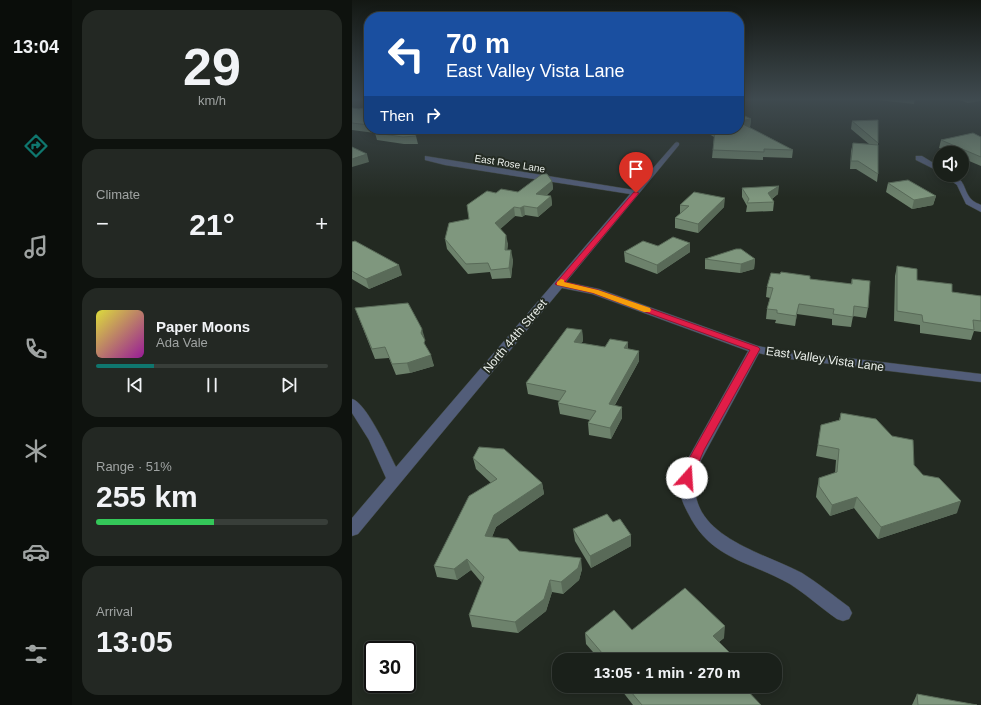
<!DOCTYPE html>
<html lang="en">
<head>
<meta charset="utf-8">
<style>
	:root { --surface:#1a201a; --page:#232823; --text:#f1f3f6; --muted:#9fa3a2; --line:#383e39; --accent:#0f766e }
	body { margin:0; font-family:Helvetica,sans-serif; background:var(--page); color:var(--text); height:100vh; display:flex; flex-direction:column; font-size:15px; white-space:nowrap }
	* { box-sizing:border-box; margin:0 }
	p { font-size:13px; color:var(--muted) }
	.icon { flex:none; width:22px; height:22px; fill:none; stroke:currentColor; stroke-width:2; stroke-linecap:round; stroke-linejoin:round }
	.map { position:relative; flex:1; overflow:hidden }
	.panel { display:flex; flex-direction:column; gap:10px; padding:10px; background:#0e120e; width:280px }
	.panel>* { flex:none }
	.guide { position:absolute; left:12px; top:12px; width:380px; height:122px; border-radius:16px; box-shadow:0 2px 10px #0003,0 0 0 1px var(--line); background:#1a4fa0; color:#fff; overflow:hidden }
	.fabs { position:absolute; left:581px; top:146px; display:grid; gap:8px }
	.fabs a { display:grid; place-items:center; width:36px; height:36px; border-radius:50%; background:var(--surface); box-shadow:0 2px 10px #0003,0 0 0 1px var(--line); font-size:20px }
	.speed { position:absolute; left:12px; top:641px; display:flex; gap:8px; font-size:20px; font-weight:700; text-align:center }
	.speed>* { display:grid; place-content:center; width:52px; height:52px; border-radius:50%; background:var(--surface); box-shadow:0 2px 10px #0003,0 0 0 1px var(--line); line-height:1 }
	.speed .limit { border:2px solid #111; border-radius:6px; background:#fff; color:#111 }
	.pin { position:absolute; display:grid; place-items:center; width:34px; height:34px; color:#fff; margin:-41px -17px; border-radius:50% 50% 50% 0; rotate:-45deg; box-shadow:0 0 4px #0007 }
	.pin .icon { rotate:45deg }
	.me { position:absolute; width:44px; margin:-22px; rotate:19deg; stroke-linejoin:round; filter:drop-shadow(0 0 3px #0008) }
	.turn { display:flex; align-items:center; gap:14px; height:84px; padding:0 16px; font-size:18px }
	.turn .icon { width:52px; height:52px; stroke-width:2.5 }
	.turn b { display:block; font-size:28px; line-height:34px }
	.then { display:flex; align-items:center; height:38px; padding:0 16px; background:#0003; gap:8px; font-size:15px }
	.big { font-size:30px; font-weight:800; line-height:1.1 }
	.panel .card { flex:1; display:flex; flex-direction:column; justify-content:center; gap:6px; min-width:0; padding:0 14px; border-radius:16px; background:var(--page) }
	.panel .dial { align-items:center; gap:0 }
	.dial b { font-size:52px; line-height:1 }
	.song { display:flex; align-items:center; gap:12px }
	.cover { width:48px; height:48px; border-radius:6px; background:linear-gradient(135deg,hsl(60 70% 55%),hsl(300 70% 35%)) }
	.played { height:4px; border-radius:2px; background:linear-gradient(90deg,var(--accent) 25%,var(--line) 25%) }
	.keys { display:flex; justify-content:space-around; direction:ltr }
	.heat { display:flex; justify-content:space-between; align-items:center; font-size:22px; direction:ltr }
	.charge { height:6px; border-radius:3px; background:linear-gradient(90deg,#34c759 51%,var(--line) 0) }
	.trip { position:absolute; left:200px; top:653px; width:230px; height:40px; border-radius:16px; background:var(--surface); box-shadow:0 2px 10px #0003,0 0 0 1px var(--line); font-weight:800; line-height:40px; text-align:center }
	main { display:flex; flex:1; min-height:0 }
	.menu { display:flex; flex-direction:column; width:72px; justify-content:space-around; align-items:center; background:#0a0d0a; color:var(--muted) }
	.menu .icon { width:28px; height:28px }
	.menu .selected { color:var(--accent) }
	.menu b { font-size:18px; color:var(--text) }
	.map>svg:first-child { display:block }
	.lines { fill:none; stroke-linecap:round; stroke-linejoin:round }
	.street-casing { stroke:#3f463e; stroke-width:1 }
	.street { fill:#525d79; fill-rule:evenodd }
	.wall { fill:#6d826c }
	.shaded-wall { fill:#596a58 }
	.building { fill:#7f977e; stroke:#596a58 }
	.route { fill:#e11d48; stroke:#92132f }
	.slow { fill:#f59e0b }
	.labels { text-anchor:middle; stroke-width:4; stroke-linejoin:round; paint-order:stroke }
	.far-street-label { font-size:10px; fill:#ebf0eb; stroke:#232a22 }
	.street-label { font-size:12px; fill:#ebf0eb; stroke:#232a22 }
</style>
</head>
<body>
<main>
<nav class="menu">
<b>13:04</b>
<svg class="icon selected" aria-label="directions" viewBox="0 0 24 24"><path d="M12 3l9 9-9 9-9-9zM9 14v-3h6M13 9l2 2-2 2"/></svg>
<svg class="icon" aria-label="music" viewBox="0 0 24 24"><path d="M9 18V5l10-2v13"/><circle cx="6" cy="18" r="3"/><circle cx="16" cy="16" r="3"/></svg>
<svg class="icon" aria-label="phone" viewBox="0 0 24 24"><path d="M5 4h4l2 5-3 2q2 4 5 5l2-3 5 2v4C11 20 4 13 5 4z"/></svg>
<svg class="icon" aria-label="climate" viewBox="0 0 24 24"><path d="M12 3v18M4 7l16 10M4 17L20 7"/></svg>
<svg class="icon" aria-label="car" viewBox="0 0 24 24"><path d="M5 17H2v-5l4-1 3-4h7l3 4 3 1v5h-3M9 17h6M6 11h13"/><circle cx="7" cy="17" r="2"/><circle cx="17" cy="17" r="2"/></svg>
<svg class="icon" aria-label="filters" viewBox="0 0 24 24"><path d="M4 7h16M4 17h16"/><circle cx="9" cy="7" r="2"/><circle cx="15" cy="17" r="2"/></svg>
</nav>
<section class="panel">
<div class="card dial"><b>29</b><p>km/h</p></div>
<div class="card"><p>Climate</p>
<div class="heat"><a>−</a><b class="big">21°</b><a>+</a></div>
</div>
<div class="card">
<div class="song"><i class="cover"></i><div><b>Paper Moons</b><p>Ada Vale</p></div></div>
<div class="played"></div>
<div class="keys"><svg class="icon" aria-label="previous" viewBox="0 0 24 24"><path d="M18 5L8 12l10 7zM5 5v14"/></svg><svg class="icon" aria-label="pause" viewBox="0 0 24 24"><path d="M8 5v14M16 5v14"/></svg><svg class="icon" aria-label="next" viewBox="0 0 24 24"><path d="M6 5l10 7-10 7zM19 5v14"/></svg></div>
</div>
<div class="card"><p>Range · 51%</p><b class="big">255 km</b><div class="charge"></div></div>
<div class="card"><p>Arrival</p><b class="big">13:05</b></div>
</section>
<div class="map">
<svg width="629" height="705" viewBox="0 0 629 705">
	<rect width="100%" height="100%" fill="#232a22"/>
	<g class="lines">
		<defs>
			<g id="street">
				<path d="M325 142 327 143V145L214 282 247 289 406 346 421 349 629 374V382L421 357 407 353 347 464C324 533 406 550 450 573 466 583 482 596 497 607L500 613 497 619 491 621 485 619C469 608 454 594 438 584 398 561 359 560 336 513 326 494 325 484 333 464L396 351 240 294 210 288 6 534 0 536V518L34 478 17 440 0 413V399C14 402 37 453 44 467L278 194 93 165 73 160V156L282 190 323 143Z"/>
				<path d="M564 156H570L588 167V172L564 160Z"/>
				<path d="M591 175C616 175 609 189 620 200 622 202 627 204 629 205V212L614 204 605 185Z"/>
			</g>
		</defs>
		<use href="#street" class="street-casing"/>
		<use href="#street" class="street"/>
	</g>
	<g class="wall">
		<path d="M517 99H563L562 104Z"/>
		<path d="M605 99H629L616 103Z"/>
		<path d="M17 107V129H59L64 136 66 144H52L25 140 23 133 0 130V108L7 109Z"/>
		<path d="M399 119 398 127H397L441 150 440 158 411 157V160L360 158 362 137 349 129H387Z"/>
		<path d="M500 121 526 143V174L525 182 504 169H498L499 151 501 143 517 144 499 129Z"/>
		<path d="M293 129H317L298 132Z"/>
		<path d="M629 137V166L610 158V153H600L587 148 589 140Z"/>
		<path d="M200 181 201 189 194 196H199L200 205 186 217 173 215 170 217 163 216 148 229 156 244 155 250 161 260 159 278 140 279 138 272 116 274 95 249 93 239 117 219 144 193 166 192Z"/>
		<path d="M536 183 584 196 581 205 560 209 534 192Z"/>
		<path d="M390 188 426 194 420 199 422 202 421 211 394 212 395 206 390 197Z"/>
		<path d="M328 205 372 207 346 233 323 228V218L329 214 328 213Z"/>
		<path d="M0 242 50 275 17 289 0 279Z"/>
		<path d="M272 252H338L305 274 273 262Z"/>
		<path d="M353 259H403L402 269 388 273 353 269Z"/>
		<path d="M545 266 565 280 600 292 629 296V332L622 331 619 340 568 333V325L542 321 543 276Z"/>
		<path d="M458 279 499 284 500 279 516 308 514 318 501 316 499 327 480 325V319L445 314 443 326 423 323 424 320 414 319 415 309 418 298 414 297 415 287Z"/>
		<path d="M3 308 75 348 82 366 58 373 44 375 37 358 23 359Z"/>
		<path d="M230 330 231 341 229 343 253 347 276 342V349L287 351V361L263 405 270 418 259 439 237 435 236 423 238 420 208 414 206 403 208 401 176 394 174 383Z"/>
		<path d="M489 413 562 465 605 513 526 539 502 508 478 516 464 497 465 489 467 478 483 473 484 460 464 456 469 425 487 420Z"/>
		<path d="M121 458 190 483 192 494 144 527 140 537 167 551 230 569 227 580 211 594 200 592 194 611 166 633 120 627 117 615 130 583 119 570 105 580 85 577 82 566 139 483 124 469Z"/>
		<path d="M221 529 279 546 239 568 223 541Z"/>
		<path d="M280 630 372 638 367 642 379 654 378 660H248L234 644 233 633Z"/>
		<path d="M267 686H391L409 705H281L267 687Z"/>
		<path d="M565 694 625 705H560Z"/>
	</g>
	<g class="shaded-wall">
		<path d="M617 99H629V101L616 103Z"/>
		<path d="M399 119 398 127 387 129V121Z"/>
		<path d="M298 129H317L298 132Z"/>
		<path d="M15 154 17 162 0 167V159Z"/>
		<path d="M200 181 201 189 185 203 184 194Z"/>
		<path d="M427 186 426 194 415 202 416 193Z"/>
		<path d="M199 196 200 205 186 217 185 208Z"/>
		<path d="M584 196 581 205 560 209 562 200Z"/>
		<path d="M373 198 372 207 346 233V224Z"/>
		<path d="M172 206 173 215 170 217 168 208Z"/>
		<path d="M162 207 163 216 145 232 143 223Z"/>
		<path d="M154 235 156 244 154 260 153 250Z"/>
		<path d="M338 243V252L305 274V265Z"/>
		<path d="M159 250 161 260 159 278 157 268Z"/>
		<path d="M403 259 402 269 388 273 389 264Z"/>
		<path d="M47 265 50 275 17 289 14 279Z"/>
		<path d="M447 304 445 314 443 326 444 316Z"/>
		<path d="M70 329 73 339 69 333Z"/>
		<path d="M230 330 231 341 223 352 222 342Z"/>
		<path d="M276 342V353L272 348Z"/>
		<path d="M287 351V361L257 415V404Z"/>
		<path d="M79 355 82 366 58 373 55 363Z"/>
		<path d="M270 407V418L259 439 258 428Z"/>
		<path d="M190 483 192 494 144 527 136 547 133 536 142 515Z"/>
		<path d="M505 497 502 508 478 516 480 505Z"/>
		<path d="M609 501 605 513 526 539 529 527Z"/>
		<path d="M279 535V546L239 568 238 556Z"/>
		<path d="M229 558 230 569 227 580 211 594 209 582Z"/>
		<path d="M115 559 119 570 105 580 102 569Z"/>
		<path d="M198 580 200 592 194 611 166 633 163 622Z"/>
		<path d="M373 626 372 638 360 647 361 636Z"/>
		<path d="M379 654 378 660H372Z"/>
	</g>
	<g class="building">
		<path d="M17 107V125L0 123V108L7 109Z"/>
		<path d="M387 113 399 119 387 121Z"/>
		<path d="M526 120V143L500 121Z"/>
		<path d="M387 122 441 150 412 149V152L361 150 363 130 362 129H387Z"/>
		<path d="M30 129H59L64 136 51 137 23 133Z"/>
		<path d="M621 133 629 137V157L589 140Z"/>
		<path d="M501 143 526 145V174L506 161H499Z"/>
		<path d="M0 147 15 154 0 159Z"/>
		<path d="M190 174H195L200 181 184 194 199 196 185 208 172 206 168 208 162 207 143 223 154 235 153 250H159L157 268 139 270 136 263 114 264 93 239 97 223 117 219 115 205 135 191 144 193 149 189 166 192Z"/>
		<path d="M556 180 584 196 562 200 536 183Z"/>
		<path d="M427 186 416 193 422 202 395 203 397 199 390 188Z"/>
		<path d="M342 192 373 198 346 224 323 218 337 206 328 205Z"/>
		<path d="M321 237 338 243 305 265 272 252 291 241 306 246Z"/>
		<path d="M3 241 47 265 14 279 0 271V242Z"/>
		<path d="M384 249H389L403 259 389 264 353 259Z"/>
		<path d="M545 266 565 269V280L600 284V292L629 296V321L621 320 622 330 571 322 570 315 545 311Z"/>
		<path d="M429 272 458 276V279L500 284V279L518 281 516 308 502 306 501 317 481 314 482 309 447 304 444 316 425 313V310L415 309 421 288 415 287 419 273 428 274Z"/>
		<path d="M56 303 70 329 69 333 73 340 72 343 79 355 55 363 40 364 33 347 20 349 3 308Z"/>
		<path d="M215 328 230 330 222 342 253 347 258 339 276 342 272 348 287 351 257 404 270 407 258 428 236 423 244 411 206 403 214 391 174 383Z"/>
		<path d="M489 413 524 419 540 436 561 440 562 465 571 475 587 478 609 501 529 527 505 497 480 505 467 486V478L485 472 487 449 466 445 469 425 488 420Z"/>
		<path d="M127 447 152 449 190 483 142 515 133 536 156 539 167 551 229 558 226 568 209 582 198 580 192 599 163 622 117 615 132 577 115 559 102 569 82 566 117 496 145 479 121 458Z"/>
		<path d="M255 514 261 522 268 519 279 535 238 556 221 529Z"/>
		<path d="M333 588 373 626 361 636 379 654 372 660H256L233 633 262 610 280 630Z"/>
		<path d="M274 686H391L409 705H290Z"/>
		<path d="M565 694 625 705H566Z"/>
	</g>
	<linearGradient id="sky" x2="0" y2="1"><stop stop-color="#131713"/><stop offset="0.5" stop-color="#3f4a4f"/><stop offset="1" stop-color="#3f4a4f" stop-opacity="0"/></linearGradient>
	<rect width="629" height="198" fill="url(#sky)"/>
	<path class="route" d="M282 192 287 193 213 282 246 290 406 347 408 349 352 450C347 460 345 472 339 481L335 483 331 481 330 478 334 464 398 350 241 293 205 285 203 284Z"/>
	<path class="slow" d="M209 279 212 280V282L246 290 298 308 299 310 298 312H292L241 293 205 285V282Z"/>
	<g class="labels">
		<g class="far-street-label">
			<text transform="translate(158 163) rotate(9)" y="4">East Rose Lane</text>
		</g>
		<g class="street-label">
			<text transform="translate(163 336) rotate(-50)" y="4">North 44th Street</text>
			<text transform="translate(473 359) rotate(8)" y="4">East Valley Vista Lane</text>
		</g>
	</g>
</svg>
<div class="fabs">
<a><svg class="icon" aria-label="sound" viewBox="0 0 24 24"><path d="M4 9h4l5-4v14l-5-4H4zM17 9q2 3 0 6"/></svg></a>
</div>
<div class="speed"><div class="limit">30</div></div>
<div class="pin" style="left:284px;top:193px;background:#d93025"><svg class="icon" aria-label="arrive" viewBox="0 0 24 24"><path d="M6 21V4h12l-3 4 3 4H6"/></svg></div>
<svg class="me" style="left:335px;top:478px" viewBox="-20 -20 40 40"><circle r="19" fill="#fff"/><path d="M0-13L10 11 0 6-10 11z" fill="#e11d48"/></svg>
<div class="trip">13:05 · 1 min · 270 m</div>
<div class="guide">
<div class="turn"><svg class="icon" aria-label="left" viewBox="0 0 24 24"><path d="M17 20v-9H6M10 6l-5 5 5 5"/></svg><div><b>70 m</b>East Valley Vista Lane</div></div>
<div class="then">Then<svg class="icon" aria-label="right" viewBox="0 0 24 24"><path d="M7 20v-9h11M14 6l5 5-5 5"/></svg></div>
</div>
</div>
</main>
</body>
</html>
